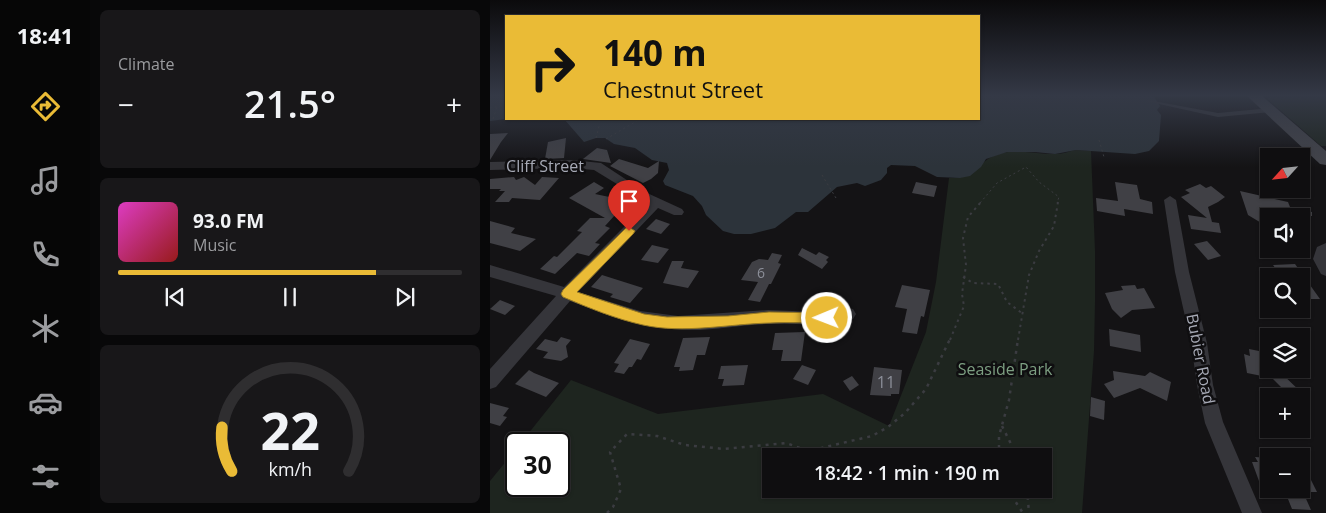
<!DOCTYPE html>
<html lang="en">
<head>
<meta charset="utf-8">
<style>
	:root { --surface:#0f0e10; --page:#181719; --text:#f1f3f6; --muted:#9b9c9f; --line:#2f2e30; --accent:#eabb36 }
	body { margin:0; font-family:"Open Sans",sans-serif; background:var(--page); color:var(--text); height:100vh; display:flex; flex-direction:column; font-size:19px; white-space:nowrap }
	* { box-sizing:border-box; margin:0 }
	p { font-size:16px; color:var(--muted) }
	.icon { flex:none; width:28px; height:28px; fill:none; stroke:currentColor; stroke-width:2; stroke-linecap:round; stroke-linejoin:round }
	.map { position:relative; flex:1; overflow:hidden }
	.panel { display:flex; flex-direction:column; gap:10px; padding:10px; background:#080809; width:400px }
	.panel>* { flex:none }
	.guide { position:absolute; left:15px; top:15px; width:475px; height:105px; border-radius:0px; box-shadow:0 1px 4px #0004,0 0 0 1px var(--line); background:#eabb36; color:#111; overflow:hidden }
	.needle { width:32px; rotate:243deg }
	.controls { position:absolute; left:770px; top:148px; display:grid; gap:10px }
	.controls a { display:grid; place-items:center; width:50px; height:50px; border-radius:0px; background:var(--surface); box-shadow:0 1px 4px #0004,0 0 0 1px var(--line); font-size:25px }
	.speed { position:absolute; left:15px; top:432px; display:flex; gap:10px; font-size:25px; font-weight:700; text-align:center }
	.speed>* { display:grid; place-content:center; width:65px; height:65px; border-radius:50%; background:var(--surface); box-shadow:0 1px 4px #0004,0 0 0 1px var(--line); line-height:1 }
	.speed .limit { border:2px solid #111; border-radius:8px; background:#fff; color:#111 }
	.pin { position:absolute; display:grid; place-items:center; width:42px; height:42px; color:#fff; margin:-51px -21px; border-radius:50% 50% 50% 0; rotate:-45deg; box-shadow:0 0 5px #0007 }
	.pin .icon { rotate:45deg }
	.me { position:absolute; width:55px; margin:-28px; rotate:269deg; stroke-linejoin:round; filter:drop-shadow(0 0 4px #0008) }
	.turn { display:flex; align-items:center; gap:18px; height:105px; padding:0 15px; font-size:22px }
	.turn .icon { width:65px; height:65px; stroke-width:2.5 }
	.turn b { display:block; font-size:35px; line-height:42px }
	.big { font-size:38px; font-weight:600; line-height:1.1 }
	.panel .tile { flex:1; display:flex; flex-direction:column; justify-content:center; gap:8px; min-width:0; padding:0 18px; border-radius:8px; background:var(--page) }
	.panel .dial { align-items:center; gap:0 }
	.dial svg { height:130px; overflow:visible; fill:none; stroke:var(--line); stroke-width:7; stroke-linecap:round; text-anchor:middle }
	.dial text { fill:var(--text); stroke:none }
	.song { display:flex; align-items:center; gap:15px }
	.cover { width:60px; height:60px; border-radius:8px; background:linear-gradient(135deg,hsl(310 70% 55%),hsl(0 70% 35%)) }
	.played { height:5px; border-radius:2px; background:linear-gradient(90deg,var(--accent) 75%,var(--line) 75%) }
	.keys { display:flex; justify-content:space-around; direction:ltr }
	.heat { display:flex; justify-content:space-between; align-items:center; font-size:28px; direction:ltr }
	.trip { position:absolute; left:272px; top:448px; width:290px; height:50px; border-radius:0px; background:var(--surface); box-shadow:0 1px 4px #0004,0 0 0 1px var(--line); font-weight:600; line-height:50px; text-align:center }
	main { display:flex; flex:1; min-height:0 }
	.dock { display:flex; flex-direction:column; width:90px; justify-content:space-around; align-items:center; background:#060606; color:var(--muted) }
	.dock .icon { width:35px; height:35px }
	.dock .active { color:var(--accent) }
	.dock b { font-size:22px; color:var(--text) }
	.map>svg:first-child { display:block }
	.green { fill:#1e251f; fill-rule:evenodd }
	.water { fill:#2c333a }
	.building { fill:#404045 }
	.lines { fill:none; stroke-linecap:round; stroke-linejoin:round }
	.path-far2 { stroke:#3b3c41; stroke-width:1; stroke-dasharray:2 3; stroke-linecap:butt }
	.path-far1 { stroke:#3b3c41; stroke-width:2; stroke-dasharray:2.5 4; stroke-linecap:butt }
	.path { stroke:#3b3c41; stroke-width:2.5; stroke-dasharray:3 5; stroke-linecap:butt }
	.service { fill:#35353a; fill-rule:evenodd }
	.minor { fill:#35353a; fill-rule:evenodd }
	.secondary { fill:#43444a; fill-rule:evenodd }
	.route { fill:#eabb36; stroke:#987a23 }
	.labels { text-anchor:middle; stroke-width:5; stroke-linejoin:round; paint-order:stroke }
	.number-label { font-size:14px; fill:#8c8f99 }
	.street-label { font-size:16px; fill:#a6a9b5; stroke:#0f0e10 }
	.park-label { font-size:16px; fill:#7d9f82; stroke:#0f0e10 }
	.near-number-label { font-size:16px; fill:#8c8f99 }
</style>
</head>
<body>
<main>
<nav class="dock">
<b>18:41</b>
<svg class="icon active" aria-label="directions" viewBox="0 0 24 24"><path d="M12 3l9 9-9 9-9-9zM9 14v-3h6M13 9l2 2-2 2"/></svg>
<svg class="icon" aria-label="music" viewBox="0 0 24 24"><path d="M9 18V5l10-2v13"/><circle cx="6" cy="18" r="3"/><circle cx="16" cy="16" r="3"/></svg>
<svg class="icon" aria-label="phone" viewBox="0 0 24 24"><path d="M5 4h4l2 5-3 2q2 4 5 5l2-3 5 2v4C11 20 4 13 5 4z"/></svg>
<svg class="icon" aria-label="climate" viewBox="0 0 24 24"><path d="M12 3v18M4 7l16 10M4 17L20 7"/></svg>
<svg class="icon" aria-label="car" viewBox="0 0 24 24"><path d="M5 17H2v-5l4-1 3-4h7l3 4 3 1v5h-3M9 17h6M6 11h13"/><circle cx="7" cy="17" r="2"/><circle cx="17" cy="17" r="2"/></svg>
<svg class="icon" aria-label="filters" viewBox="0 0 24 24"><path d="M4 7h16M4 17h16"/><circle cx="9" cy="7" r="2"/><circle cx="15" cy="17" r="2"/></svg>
</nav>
<section class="panel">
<div class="tile"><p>Climate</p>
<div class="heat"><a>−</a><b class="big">21.5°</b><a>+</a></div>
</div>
<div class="tile">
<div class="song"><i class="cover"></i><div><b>93.0 FM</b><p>Music</p></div></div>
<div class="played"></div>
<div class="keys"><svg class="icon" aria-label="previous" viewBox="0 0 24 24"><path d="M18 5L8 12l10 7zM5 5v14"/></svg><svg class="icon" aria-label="pause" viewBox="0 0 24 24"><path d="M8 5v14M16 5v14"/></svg><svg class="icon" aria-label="next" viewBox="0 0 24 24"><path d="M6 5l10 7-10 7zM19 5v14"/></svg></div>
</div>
<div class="tile dial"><svg viewBox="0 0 100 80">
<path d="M14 69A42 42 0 1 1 86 69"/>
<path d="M14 69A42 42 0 0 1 8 42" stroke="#eabb36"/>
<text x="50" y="56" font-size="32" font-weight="700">22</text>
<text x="50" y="72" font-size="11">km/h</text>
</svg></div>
</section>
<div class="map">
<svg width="836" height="513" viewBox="0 0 836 513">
	<rect width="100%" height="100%" fill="#141315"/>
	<g class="green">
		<path d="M773 95H836V146H831Z"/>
		<path d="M586 150 601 151 605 251V302L604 351 592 513H0V481L26 449V486H69V444H30L81 380 168 414 333 394 399 426 436 332 446 282 459 178C490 179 485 161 509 154 528 148 547 155 567 154 574 154 579 151 586 150ZM281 456H554V489H281Z"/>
	</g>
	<g class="water">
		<path d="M0 95H16V119L0 121Z"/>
		<path d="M489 95H663L670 106 667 110 671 115 669 141 659 151 645 154 586 150 565 154 545 152H517L496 159 491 167 480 176 470 178 447 177 425 166 401 165 397 168V173L391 180 375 186 367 183 347 187 318 212H306L285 228 261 234H244L233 231 216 215 212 206 203 196 175 185 173 181 179 170 177 163 162 160 145 148 124 144 115 138H106L94 142 74 119H489Z"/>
	</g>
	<g class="building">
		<path d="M18 133 11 142 0 160V134Z"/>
		<path d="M76 138 74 158 55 159 58 142Z"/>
		<path d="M107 148 117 150 121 163 93 159Z"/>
		<path d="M129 159 158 168 169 161 168 173 161 179 153 183 120 166Z"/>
		<path d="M24 177 26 180 34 177 45 185 52 177 69 178 50 200 22 198 19 202H5L15 191H9L11 189H0V179Z"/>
		<path d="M104 182 114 188 105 194 134 200 131 203 135 204 115 226 120 228 105 243 110 244 99 256 87 253 65 274 50 269 64 256 67 257 92 232 87 231 100 218H115L79 198Z"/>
		<path d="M426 182 447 186 444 197 422 193Z"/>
		<path d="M625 182 647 185 650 199 662 202 663 214 634 209 635 216 607 211 606 198 628 201Z"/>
		<path d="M710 184 716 188 721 186 735 197 728 202 718 207 722 222 729 223 731 233 701 229 698 215 717 218 691 197 700 193 695 190Z"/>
		<path d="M750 191 798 202 800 207 822 212V216L782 215 779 216 773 224 758 215Z"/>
		<path d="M166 219 180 224 171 234 156 229Z"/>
		<path d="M0 221 25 228 21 233 46 239 30 251 0 243Z"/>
		<path d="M717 241 731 256 718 260 704 244Z"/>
		<path d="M162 245 179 249 168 263 151 260Z"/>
		<path d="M312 248 326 255 329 252 339 257 336 260 338 262 332 269 308 255Z"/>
		<path d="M282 253 292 255 288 263 291 264 281 284H279L270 302 258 300 268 282 251 280 262 262 269 259 278 260Z"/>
		<path d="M182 261H194L191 268 209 271 198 288 173 283Z"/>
		<path d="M805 264 830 299H811V276H791L783 265Z"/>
		<path d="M112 275 153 288 140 303 120 297 123 294 101 287Z"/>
		<path d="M412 285 440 290 434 317 431 316 427 334 412 332 417 309 405 307Z"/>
		<path d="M645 285 647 289 654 288 665 308 642 310 631 318 622 309 615 293 633 290 631 286Z"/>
		<path d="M10 300 25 306 15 315 0 309Z"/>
		<path d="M619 329 650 335 651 352 620 346Z"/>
		<path d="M315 332 311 361H291L293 350H282L285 333Z"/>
		<path d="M71 337 81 340 76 346 78 357 71 361 53 358 58 352 46 349 55 339 67 342Z"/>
		<path d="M220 337 215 355H207L203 370 189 371 190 367H184L193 338Z"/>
		<path d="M140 339 160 344 151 360 147 359 142 367H139L134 374 124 372 129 364 124 363Z"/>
		<path d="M759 349 779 353V369H787L815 396H800L782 378 757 373 754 354 760 356Z"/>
		<path d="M258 365 254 385 232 386 234 379H228L231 366Z"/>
		<path d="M312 365 326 370 318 385 303 379Z"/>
		<path d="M384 367 412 370 409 394H401V396L380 395Z"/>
		<path d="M39 370 44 373 69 383 56 397 25 384Z"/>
		<path d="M623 371 655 376 660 372 681 382 677 401 650 388 624 398 614 384 624 380Z"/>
		<path d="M362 376 369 385 360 391 353 381Z"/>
		<path d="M601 397 615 401 614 420 600 416Z"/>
		<path d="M0 403 19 408 13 416 17 417 10 426 0 423Z"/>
		<path d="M765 457 779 458V489L776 482 769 481 762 462H768Z"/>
		<path d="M811 475 819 476 827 492H813L821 510 802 509 794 489H811Z"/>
	</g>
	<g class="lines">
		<g class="path-far2">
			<path d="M0 108 16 105"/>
			<path d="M3 119 7 107"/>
			<path d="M106 138 109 126"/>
			<path d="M116 139 150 119"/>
			<path d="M609 140 614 157"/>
			<path d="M332 175 346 198"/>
			<path d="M490 203 507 183 536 167 549 182 569 197 567 203"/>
		</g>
		<g class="path-far1">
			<path d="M473 277 483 283 508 284 517 302 533 314"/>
			<path d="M460 340 474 306 472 294 476 265 473 238 478 217 491 202"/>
			<path d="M528 340 539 275 549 251 564 226 568 202"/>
		</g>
		<g class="path">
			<path d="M512 426 527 456"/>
			<path d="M509 456V436L519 400 528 339"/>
			<path d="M517 489 533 513"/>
			<path d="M537 489 539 513"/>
			<path d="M117 513 123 507 131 489 120 452 137 434 167 436 195 445 234 449 296 443 310 448 327 449 382 436 398 427 415 413 436 389 460 339"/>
		</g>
		<path class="service" d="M658 100 728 113 781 108 784 110 781 112 728 117 660 102H658Z"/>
		<g class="minor">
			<path d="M81 160 111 163 155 192 192 209 194 212 192 215H184L168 208 88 292 150 311 188 316 278 310 328 312 358 308 363 309 366 314 363 319C336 328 309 323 281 324 254 324 228 330 201 330 158 330 120 315 80 301L6 387 0 389V369L66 296 0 277V265L74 287 158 203 104 170 81 168 0 170V162Z"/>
			<path d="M680 196 686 200 699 272 717 343 723 385 733 422 772 513H752L715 423 707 385 701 343 685 272 674 200Z"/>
			<path d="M836 243V276L831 274 823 259 827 247Z"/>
		</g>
		<path class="secondary" d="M756 95H771L836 151V165L830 164Z"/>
	</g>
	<linearGradient id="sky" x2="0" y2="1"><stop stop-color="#0b0a0c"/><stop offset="0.57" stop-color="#343946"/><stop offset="1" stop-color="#343946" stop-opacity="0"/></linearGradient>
	<rect width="836" height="167" fill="url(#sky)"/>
	<path class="route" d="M139 227 145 231 143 234 87 292 154 314 177 317 238 316 279 312 337 313 342 314 344 318 342 322 337 324C318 323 299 322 280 323 238 324 194 334 153 325 126 319 99 308 73 297L71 294 73 290 136 228Z"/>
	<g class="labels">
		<g class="number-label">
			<text x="271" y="278">6</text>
		</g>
		<g class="street-label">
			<text x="55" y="172">Cliff Street</text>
			<text transform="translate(711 359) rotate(79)" y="6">Bubier Road</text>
		</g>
		<g class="park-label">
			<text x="515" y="375">Seaside Park</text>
		</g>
		<g class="near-number-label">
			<text x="396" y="388">11</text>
		</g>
	</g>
</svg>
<div class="controls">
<a><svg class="needle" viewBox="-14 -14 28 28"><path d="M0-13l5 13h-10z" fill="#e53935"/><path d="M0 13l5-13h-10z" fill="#9b9c9f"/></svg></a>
<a><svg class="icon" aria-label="sound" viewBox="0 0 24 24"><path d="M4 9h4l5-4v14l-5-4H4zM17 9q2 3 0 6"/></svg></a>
<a><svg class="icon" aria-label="search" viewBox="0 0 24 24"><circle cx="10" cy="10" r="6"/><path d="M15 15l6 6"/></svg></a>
<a><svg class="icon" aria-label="layers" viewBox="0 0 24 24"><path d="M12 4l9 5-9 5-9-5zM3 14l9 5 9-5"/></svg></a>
<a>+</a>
<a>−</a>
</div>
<div class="speed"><div class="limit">30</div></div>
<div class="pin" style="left:139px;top:231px;background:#d93025"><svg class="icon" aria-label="arrive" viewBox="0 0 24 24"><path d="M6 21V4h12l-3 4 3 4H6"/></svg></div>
<svg class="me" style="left:337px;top:318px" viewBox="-20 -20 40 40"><circle r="17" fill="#eabb36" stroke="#fff" stroke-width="3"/><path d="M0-11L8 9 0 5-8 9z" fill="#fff"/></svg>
<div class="trip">18:42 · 1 min · 190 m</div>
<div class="guide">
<div class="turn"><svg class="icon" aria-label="right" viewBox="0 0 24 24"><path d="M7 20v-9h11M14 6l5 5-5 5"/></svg><div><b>140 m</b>Chestnut Street</div></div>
</div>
</div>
</main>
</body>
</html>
